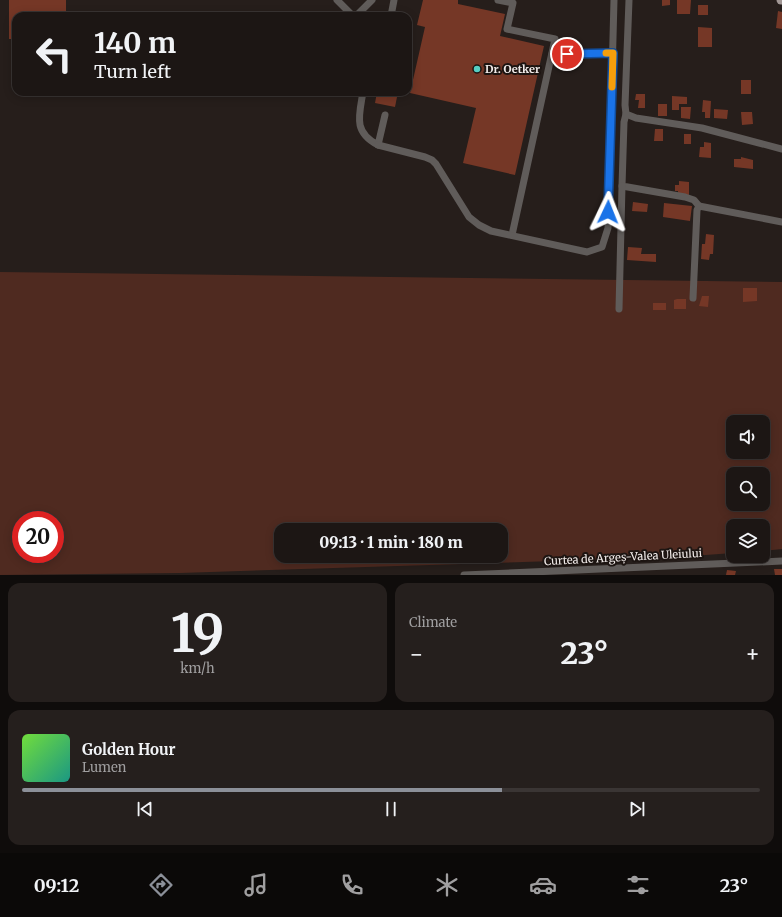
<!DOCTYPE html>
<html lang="en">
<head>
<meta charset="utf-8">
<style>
	:root { --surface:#1c1614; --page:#251f1d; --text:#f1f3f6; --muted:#a09fa0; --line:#3a3534; --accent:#8c9099 }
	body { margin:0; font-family:Merriweather,serif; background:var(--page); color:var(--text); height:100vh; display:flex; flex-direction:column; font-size:15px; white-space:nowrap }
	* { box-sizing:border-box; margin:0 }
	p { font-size:13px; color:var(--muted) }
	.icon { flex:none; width:22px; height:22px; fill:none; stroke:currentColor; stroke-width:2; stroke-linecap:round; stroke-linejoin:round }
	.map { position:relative; height:575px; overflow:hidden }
	.sheet { display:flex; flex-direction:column; gap:8px; padding:8px; background:#0f0c0b; flex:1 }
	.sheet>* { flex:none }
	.hud { position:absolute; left:12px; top:12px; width:400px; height:84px; border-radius:12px; box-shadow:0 2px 10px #0003,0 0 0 1px var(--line); background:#1c1614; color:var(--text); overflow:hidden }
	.fabs { position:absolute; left:726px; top:415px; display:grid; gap:8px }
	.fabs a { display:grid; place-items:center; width:44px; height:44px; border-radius:8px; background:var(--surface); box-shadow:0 2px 10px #0003,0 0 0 1px var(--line); font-size:20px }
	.speed { position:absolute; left:12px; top:511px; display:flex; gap:8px; font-size:20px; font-weight:700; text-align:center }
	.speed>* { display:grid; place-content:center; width:52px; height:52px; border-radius:50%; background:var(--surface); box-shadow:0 2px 10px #0003,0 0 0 1px var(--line); line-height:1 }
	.speed .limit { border:6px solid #d22; background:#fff; color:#111 }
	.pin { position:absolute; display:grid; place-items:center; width:34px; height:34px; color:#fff; margin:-17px; border:2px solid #fff; border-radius:50%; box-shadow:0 1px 4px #0007 }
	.me { position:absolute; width:44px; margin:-22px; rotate:2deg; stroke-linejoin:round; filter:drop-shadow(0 0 3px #0008) }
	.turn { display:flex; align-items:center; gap:14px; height:84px; padding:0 16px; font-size:18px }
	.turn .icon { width:52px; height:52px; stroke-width:2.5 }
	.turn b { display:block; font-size:28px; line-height:34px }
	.big { font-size:30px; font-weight:800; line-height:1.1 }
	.sheet .tile { flex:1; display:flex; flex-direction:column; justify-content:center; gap:6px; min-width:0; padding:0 14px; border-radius:12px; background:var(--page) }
	.sheet .dial { align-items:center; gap:0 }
	.dial b { font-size:52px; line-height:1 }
	.song { display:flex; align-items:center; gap:12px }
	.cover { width:48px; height:48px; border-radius:6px; background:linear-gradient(135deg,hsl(100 70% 55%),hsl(170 70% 35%)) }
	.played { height:4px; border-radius:2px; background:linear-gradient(90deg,var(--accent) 65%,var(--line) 65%) }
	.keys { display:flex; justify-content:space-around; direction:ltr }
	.heat { display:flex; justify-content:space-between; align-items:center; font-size:22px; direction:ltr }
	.sheet .tiles { flex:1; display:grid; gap:8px; grid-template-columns:1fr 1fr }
	.tile:last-child { grid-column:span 2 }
	.trip { position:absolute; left:274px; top:523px; width:234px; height:40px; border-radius:12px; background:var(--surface); box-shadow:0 2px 10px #0003,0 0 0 1px var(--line); font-weight:800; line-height:40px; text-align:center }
	.menu { display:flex; height:64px; justify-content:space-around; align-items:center; background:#0b0908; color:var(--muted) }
	.menu .icon { width:28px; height:28px }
	.menu .selected { color:var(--accent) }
	.menu b { font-size:18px; color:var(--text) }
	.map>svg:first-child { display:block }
	.green { fill:#4f2a20; fill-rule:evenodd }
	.building { fill:#753726 }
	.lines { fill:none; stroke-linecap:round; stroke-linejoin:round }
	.minor { stroke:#605c5a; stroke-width:7 }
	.major { stroke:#a19795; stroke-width:9 }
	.route-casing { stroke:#114b97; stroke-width:10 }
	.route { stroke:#1a73e8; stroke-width:7 }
	.slow { stroke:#f59e0b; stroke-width:7 }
	.poi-dot { fill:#56cec3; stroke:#1d1512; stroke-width:1.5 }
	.labels { text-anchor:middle; stroke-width:4; stroke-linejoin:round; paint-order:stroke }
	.poi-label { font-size:11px; font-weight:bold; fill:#f2ecea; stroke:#1d1512; text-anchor:start }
	.street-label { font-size:11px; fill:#f2ecea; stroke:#1d1512 }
</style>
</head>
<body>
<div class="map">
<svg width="782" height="575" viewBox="0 0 782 575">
	<rect width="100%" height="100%" fill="#261e1b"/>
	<path class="green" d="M0 272 782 282V549L763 551V526H733V553L678 557 180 573 0 575ZM733 422H763V452H733ZM733 474H763V504H733ZM21 520H55V554H21ZM281 530H501V556H281Z"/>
	<g class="building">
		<path d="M9 0H66V16H16V39H9Z"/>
		<path d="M423 0H458V4L505 14 500 36 544 46 515 175 463 163 476 108 410 93 425 27 417 25Z"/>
		<path d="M662 0H670V5L662 6Z"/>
		<path d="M677 0H691L690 14H677Z"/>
		<rect x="698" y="5" width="10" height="10"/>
		<path d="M778 11 782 12V29L776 28Z"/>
		<path d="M698 27 712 28V47H698Z"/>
		<rect x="741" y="80" width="10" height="14"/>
		<path d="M377 92H398L395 107 375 103Z"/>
		<path d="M636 94H645V108H638L639 100H635Z"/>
		<path d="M672 96 687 97V104H679V110H672Z"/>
		<path d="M703 100 711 101 710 118H705V112H702Z"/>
		<rect x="658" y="104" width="9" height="12"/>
		<path d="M681 107H691L690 119 681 118Z"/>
		<path d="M714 109 728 110 727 119 714 118Z"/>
		<path d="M741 112H752L753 124 742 125Z"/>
		<path d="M655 129H663V141H654Z"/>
		<rect x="684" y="134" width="7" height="10"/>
		<path d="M704 142 711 143V158L699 157 700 147H704Z"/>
		<path d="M741 157 753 160V169L734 167V159H741Z"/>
		<path d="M679 181 689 182V195L678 194V191H675V185H679Z"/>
		<path d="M633 202 648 204 647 212 632 211Z"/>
		<path d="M664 203 692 206 690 221 663 217Z"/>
		<path d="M706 234 714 235 713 254H710L709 260 701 259 702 244H705Z"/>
		<path d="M628 247 642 248 641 254H656V262L627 260Z"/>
		<path d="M743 288H757V301L743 302Z"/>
		<path d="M702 296H709L708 307 699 306Z"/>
		<path d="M677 299H686V309H674V300Z"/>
		<rect x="653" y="303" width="13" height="7"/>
		<path d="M774 569H782V575H775Z"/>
		<path d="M727 570 736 571 735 575H726Z"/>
	</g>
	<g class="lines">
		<g class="minor">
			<path d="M337 0 353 16"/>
			<path d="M498 0 513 3 507 29 555 39 512 235"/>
			<path d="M629 0 625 105 626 114 636 118 702 128 782 149"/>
			<path d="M356 16 372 0"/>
			<path d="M391 16 394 0"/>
			<path d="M552 54 613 53"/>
			<path d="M363 92C359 116 353 132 378 145L385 115"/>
			<path d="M626 114 624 122 622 186 685 197 694 200 699 206"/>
			<path d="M378 145 425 157 432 160 436 164 469 217 479 225 491 231 587 252 602 247 608 228 614 0"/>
			<path d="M693 298 697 210 699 206 782 222"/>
			<path d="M619 309 622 186"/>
			<path d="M464 575 782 561"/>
		</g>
		<path class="major" d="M781 0H782"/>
	</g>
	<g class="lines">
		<defs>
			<path id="route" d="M567 54 613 53 608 212"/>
		</defs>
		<use href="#route" class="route-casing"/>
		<use href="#route" class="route"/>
		<path class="slow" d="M606 53H613L612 87"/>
	</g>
	<circle class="poi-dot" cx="477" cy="69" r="4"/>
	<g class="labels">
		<g class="poi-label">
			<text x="485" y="73">Dr. Oetker</text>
		</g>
		<g class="street-label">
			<text transform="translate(623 557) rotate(-3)" y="4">Curtea de Argeș-Valea Uleiului</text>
		</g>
	</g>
</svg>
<div class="fabs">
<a><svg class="icon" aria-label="sound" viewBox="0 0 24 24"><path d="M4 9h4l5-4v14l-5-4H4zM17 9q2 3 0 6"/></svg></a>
<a><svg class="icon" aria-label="search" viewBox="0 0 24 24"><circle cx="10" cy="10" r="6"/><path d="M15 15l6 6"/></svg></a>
<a><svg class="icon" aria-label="layers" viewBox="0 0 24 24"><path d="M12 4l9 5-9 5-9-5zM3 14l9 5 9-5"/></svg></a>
</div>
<div class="speed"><div class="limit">20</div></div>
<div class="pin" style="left:567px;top:54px;background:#d93025"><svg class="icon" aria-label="arrive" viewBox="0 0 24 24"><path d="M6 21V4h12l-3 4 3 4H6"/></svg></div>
<svg class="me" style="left:608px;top:212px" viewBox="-20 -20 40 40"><path d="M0-17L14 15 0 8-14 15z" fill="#1a73e8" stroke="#fff" stroke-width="4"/></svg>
<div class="trip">09:13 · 1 min · 180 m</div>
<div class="hud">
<div class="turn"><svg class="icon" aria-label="left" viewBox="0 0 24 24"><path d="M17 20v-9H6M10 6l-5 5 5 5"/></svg><div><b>140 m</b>Turn left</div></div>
</div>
</div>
<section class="sheet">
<div class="tiles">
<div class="tile dial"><b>19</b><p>km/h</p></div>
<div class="tile"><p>Climate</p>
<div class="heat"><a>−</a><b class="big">23°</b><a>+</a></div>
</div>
<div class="tile">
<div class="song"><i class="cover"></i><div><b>Golden Hour</b><p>Lumen</p></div></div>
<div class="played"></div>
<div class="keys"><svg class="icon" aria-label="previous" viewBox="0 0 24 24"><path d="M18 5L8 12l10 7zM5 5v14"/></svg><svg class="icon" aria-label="pause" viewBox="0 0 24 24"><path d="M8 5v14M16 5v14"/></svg><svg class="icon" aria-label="next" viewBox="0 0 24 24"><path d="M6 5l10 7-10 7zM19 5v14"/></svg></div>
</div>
</div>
</section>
<nav class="menu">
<b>09:12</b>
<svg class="icon selected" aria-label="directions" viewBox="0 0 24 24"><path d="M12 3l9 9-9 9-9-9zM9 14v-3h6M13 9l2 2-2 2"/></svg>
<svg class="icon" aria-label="music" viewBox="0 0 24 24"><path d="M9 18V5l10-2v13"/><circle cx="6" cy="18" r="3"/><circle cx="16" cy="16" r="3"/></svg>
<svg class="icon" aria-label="phone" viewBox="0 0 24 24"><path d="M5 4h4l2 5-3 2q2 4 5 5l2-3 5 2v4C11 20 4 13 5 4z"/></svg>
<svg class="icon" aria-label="climate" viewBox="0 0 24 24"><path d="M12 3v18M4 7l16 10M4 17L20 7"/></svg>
<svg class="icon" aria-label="car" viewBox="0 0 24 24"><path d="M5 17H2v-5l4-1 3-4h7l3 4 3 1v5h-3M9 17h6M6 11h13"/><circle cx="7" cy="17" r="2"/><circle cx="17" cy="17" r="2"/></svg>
<svg class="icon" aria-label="filters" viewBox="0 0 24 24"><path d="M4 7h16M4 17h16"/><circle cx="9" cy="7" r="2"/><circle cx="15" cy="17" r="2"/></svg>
<b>23°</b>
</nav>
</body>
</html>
